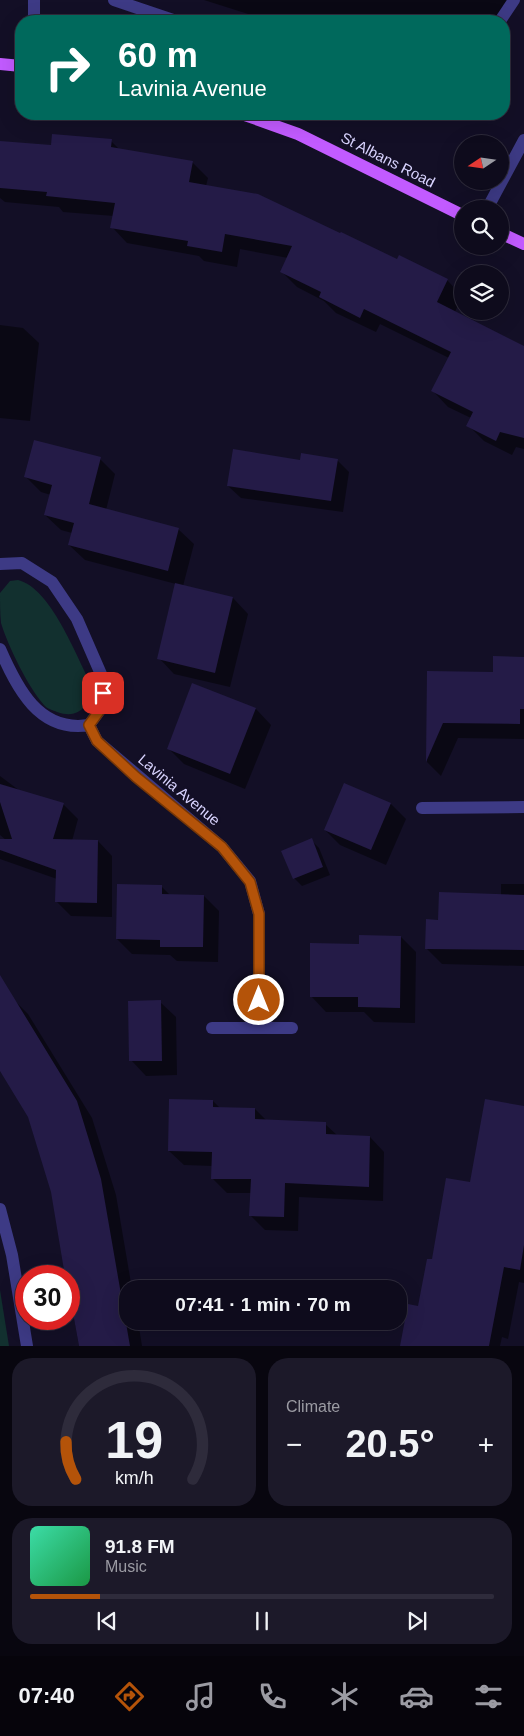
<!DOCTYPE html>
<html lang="en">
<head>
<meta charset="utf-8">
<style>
	:root { --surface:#0e0b1c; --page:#1c1929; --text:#f1f3f6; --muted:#9b9ba3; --line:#2e2b3b; --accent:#b45309 }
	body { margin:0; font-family:Helvetica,sans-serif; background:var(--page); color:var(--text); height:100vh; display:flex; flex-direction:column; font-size:19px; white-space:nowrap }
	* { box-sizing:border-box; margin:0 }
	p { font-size:16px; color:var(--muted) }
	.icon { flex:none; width:28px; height:28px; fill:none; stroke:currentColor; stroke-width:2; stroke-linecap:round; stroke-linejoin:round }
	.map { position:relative; height:1346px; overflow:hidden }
	.sheet { display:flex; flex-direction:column; gap:12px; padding:12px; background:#08060f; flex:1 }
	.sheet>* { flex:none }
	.hud { position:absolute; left:15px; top:15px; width:495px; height:105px; border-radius:20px; box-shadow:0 5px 20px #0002,0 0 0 1px var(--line); background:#00695c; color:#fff; overflow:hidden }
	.needle { width:32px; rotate:257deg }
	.fabs { position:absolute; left:454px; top:135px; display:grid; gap:10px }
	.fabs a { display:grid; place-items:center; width:55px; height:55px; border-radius:50%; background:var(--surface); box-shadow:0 5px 20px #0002,0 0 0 1px var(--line); font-size:25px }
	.speed { position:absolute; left:15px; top:1265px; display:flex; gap:10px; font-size:25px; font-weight:700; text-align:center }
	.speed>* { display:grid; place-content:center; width:65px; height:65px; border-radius:50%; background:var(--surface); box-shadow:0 5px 20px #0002,0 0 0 1px var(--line); line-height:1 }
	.speed .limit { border:8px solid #d22; background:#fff; color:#111 }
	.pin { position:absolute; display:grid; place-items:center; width:42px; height:42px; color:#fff; margin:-21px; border-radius:10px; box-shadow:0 2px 8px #0006 }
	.me { position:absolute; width:55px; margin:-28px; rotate:0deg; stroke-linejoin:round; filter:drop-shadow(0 0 4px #0008) }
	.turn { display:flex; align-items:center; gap:18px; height:105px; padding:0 20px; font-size:22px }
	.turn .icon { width:65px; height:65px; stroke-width:2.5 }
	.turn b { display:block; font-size:35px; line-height:42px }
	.big { font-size:38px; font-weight:600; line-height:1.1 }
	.sheet .tile { flex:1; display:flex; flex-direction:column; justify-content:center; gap:8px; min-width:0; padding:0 18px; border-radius:20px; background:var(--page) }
	.sheet .dial { align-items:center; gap:0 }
	.dial svg { height:130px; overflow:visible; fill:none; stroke:var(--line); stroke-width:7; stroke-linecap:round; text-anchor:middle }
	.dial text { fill:var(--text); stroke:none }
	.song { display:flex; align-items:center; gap:15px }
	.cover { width:60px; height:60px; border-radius:8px; background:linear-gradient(135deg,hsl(160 70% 55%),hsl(140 70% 35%)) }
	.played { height:5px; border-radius:2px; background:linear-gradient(90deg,var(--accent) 15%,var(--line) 15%) }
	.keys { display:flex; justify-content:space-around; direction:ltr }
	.heat { display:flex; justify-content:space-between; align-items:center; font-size:28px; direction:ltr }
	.sheet .tiles { flex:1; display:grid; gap:12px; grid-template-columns:1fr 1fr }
	.tile:last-child { grid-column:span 2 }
	.trip { position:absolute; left:119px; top:1280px; width:288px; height:50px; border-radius:20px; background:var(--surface); box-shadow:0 5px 20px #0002,0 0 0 1px var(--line); font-weight:600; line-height:50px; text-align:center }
	.tab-bar { display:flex; height:80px; justify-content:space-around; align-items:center; background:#06040b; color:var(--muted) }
	.tab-bar .icon { width:35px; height:35px }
	.tab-bar .selected { color:var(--accent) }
	.tab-bar b { font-size:22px; color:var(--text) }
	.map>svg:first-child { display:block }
	.green { fill:#12302f }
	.shadow { fill:#0007 }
	.building { fill:#241b47 }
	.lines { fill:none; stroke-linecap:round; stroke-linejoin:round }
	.service { stroke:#3d3a85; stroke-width:12 }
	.minor { stroke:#3d3a85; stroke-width:12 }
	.primary { stroke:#c25bff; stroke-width:12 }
	.route-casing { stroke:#753606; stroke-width:12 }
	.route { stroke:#b45309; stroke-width:9 }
	.labels { text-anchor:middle; stroke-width:5; stroke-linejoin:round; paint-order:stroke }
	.street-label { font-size:15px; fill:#d9d4ff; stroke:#130f26 }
</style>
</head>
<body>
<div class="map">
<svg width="524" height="1346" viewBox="0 0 524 1346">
	<rect width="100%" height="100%" fill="#130f26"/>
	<g class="green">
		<path d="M18 580C51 588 76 656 91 684 90 705 80 720 57 712 53 710 47 709 44 705 28 687 8 646 1 623 0 614 0 602 0 593L10 581Z"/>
		<path d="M0 1290 9 1346H0Z"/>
	</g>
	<g class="shadow">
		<path d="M204 0H517L504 21H270Z"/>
		<path d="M111 141 120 150 192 162 208 178 206 186 447 280 462 296 455 312 524 348V449L516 447 512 455 484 441 468 425 471 418 448 407 433 391 449 358 380 324 376 332 336 313 324 301 297 287 281 271 288 258 240 249 237 267 204 261 199 256 127 243 112 227 114 216 63 212 59 207 5 202 0 198V142L52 146Z"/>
		<path d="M0 325 23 328 39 343 30 421 0 418Z"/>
		<path d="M100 459 115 474 106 510 178 529 194 544 183 586 233 598 248 614 230 687 174 674 159 658 176 584 85 560 69 545 72 533 61 530 45 515 51 495 41 492 26 477Z"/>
		<path d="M337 460 349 472 343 512 241 498 228 486 301 462Z"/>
		<path d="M524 658V739L458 738 441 776 427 762 428 672 494 673Z"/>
		<path d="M193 684 256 709 271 725 245 789 184 764 168 748Z"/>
		<path d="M0 776 20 791 63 804 78 819 72 841H98L112 856V917L71 916 57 902V879L0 859V840H6L0 835Z"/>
		<path d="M345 784 391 804 406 819 386 865 340 845 325 830Z"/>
		<path d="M311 840 319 848 330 875 302 886 294 878Z"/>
		<path d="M501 884H524V966L442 964 426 948 439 921 501 896Z"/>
		<path d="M161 886 170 895 204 896 219 911 218 962 177 961 170 955 132 954 117 939Z"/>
		<path d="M401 937 416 952 415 1023 374 1022 364 1012H326L311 996 360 945Z"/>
		<path d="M0 999H13L28 1014 92 1118 116 1195 132 1289H128V1321H138L142 1346H79L52 1192 29 1117 0 1069Z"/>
		<path d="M160 1002 176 1017 177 1075 146 1076 131 1060Z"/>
		<path d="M213 1101 220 1108 255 1109 267 1121 325 1124 338 1136 370 1137 384 1152 383 1201 299 1197 298 1231 265 1230 251 1216 252 1193H227L212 1178 213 1166 184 1165 169 1151Z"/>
		<path d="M524 1107V1283L519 1282 508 1339 502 1337 500 1346H401L419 1308 433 1261 471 1184Z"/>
	</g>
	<g class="building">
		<path d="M52 134 112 139 111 147 193 161 189 182 258 194 340 233 341 232 397 259 399 255 448 279 437 302 524 346V438L500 432 496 441 466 426 473 412 431 391 451 352 364 309 360 318 319 297 321 292 280 272 292 246 225 234 222 252 187 246 188 241 110 228 115 203 46 196 47 192 0 188V141L51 145Z"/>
		<path d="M34 440 101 457 89 504 179 528 168 571 68 545 74 523 44 515 52 485 24 477Z"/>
		<path d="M233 449 300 460 301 453 338 459 331 501 227 486Z"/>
		<path d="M175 583 233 597 215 673 157 659Z"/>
		<path d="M493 656 524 657V709H520V724L443 723 426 762 427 671 493 672Z"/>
		<path d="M192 683 256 708 230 774 167 749Z"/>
		<path d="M344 783 391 803 371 850 324 830Z"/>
		<path d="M0 784 64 803 53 839 98 840 97 903 55 902 56 870 0 850V839H12L0 802Z"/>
		<path d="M312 838 323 867 293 879 281 851Z"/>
		<path d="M117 884 162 885V894L204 895 203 947H160V940L116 939Z"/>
		<path d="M439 892 524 895V950L425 949 426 919 438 920Z"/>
		<path d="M359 935 401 936 400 1008 358 1007V997H310V943L359 944Z"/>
		<path d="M0 975 77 1101 101 1179 130 1346H79L69 1291V1276H65L51 1192 28 1117 0 1071Z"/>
		<path d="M161 1000 162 1061H129L128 1001Z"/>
		<path d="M169 1099 213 1100V1107L255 1108V1119L326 1122V1134L370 1136 369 1187 285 1183 284 1217 249 1216 251 1179H211L212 1152 168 1151Z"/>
		<path d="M485 1099 524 1106V1245L520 1270 504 1267 489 1346H400L408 1304 418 1306 427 1259H432L446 1178 470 1182Z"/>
	</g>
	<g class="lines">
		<g class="service">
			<path d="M34 0V21"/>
			<path d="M114 0 176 21"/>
			<path d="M500 21 514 0"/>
		</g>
		<g class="minor">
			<path d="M487 209 524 140"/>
			<path d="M0 564 22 563 52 582 77 619 104 681 103 706 89 725"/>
			<path d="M0 649C17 688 39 733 89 725L97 741 222 847 250 881 259 914V1028"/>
			<path d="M422 808 524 807"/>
			<path d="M212 1028H292"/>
			<path d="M0 1209 12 1255 27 1346"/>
		</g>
		<g class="primary">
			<path d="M0 64 21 66"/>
			<path d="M242 114 298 134 462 215"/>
			<path d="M500 233 524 244"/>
		</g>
	</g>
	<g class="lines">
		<defs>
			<path id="route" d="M103 693V706L89 725 97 741 136 777 222 847 250 882 259 914V1000"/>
		</defs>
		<use href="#route" class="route-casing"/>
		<use href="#route" class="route"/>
	</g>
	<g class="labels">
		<g class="street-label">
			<text transform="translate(388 160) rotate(27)" y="5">St Albans Road</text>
			<text transform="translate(179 790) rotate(40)" y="5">Lavinia Avenue</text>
		</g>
	</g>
</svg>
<div class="fabs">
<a><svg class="needle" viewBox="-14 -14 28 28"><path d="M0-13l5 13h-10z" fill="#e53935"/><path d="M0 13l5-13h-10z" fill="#9b9ba3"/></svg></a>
<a><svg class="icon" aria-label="search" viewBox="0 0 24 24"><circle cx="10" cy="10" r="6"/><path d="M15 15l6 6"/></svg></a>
<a><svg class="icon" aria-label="layers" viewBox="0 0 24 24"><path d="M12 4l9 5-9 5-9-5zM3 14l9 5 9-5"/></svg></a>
</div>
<div class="speed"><div class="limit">30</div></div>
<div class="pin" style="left:103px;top:693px;background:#d93025"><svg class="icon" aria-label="arrive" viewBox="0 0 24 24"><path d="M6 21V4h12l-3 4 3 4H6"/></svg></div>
<svg class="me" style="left:259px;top:1000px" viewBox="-20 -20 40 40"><circle r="17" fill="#b45309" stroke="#fff" stroke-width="3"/><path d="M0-11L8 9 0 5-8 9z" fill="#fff"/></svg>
<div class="trip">07:41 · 1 min · 70 m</div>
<div class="hud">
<div class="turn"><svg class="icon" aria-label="right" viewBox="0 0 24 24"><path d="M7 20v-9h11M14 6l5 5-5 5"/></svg><div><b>60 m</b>Lavinia Avenue</div></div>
</div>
</div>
<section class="sheet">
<div class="tiles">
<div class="tile dial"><svg viewBox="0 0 100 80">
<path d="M14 69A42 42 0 1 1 86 69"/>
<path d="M14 69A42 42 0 0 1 8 46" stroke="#b45309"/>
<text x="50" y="56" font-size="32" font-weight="700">19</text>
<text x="50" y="72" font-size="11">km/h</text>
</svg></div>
<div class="tile"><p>Climate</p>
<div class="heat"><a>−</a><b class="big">20.5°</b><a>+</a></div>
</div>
<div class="tile">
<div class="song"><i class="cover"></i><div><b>91.8 FM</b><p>Music</p></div></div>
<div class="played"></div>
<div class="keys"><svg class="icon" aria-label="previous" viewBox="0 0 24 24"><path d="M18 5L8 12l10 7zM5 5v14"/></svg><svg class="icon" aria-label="pause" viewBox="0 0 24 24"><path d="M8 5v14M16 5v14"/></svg><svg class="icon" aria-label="next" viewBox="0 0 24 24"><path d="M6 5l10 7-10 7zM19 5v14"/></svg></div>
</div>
</div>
</section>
<nav class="tab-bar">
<b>07:40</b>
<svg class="icon selected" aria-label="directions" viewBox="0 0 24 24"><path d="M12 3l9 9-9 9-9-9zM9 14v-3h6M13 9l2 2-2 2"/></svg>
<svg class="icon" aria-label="music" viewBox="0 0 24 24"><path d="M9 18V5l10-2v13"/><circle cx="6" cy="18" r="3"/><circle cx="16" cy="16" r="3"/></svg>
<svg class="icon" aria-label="phone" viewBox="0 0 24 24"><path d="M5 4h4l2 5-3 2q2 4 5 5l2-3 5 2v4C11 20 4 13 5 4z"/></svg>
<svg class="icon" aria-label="climate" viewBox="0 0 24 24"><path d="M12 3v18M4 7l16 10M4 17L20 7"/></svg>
<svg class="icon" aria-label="car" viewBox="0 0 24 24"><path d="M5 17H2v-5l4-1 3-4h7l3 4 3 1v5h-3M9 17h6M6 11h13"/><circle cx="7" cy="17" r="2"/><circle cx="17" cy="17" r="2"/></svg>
<svg class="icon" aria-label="filters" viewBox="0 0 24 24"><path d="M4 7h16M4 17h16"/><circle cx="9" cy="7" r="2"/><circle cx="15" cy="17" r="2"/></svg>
</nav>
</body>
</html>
